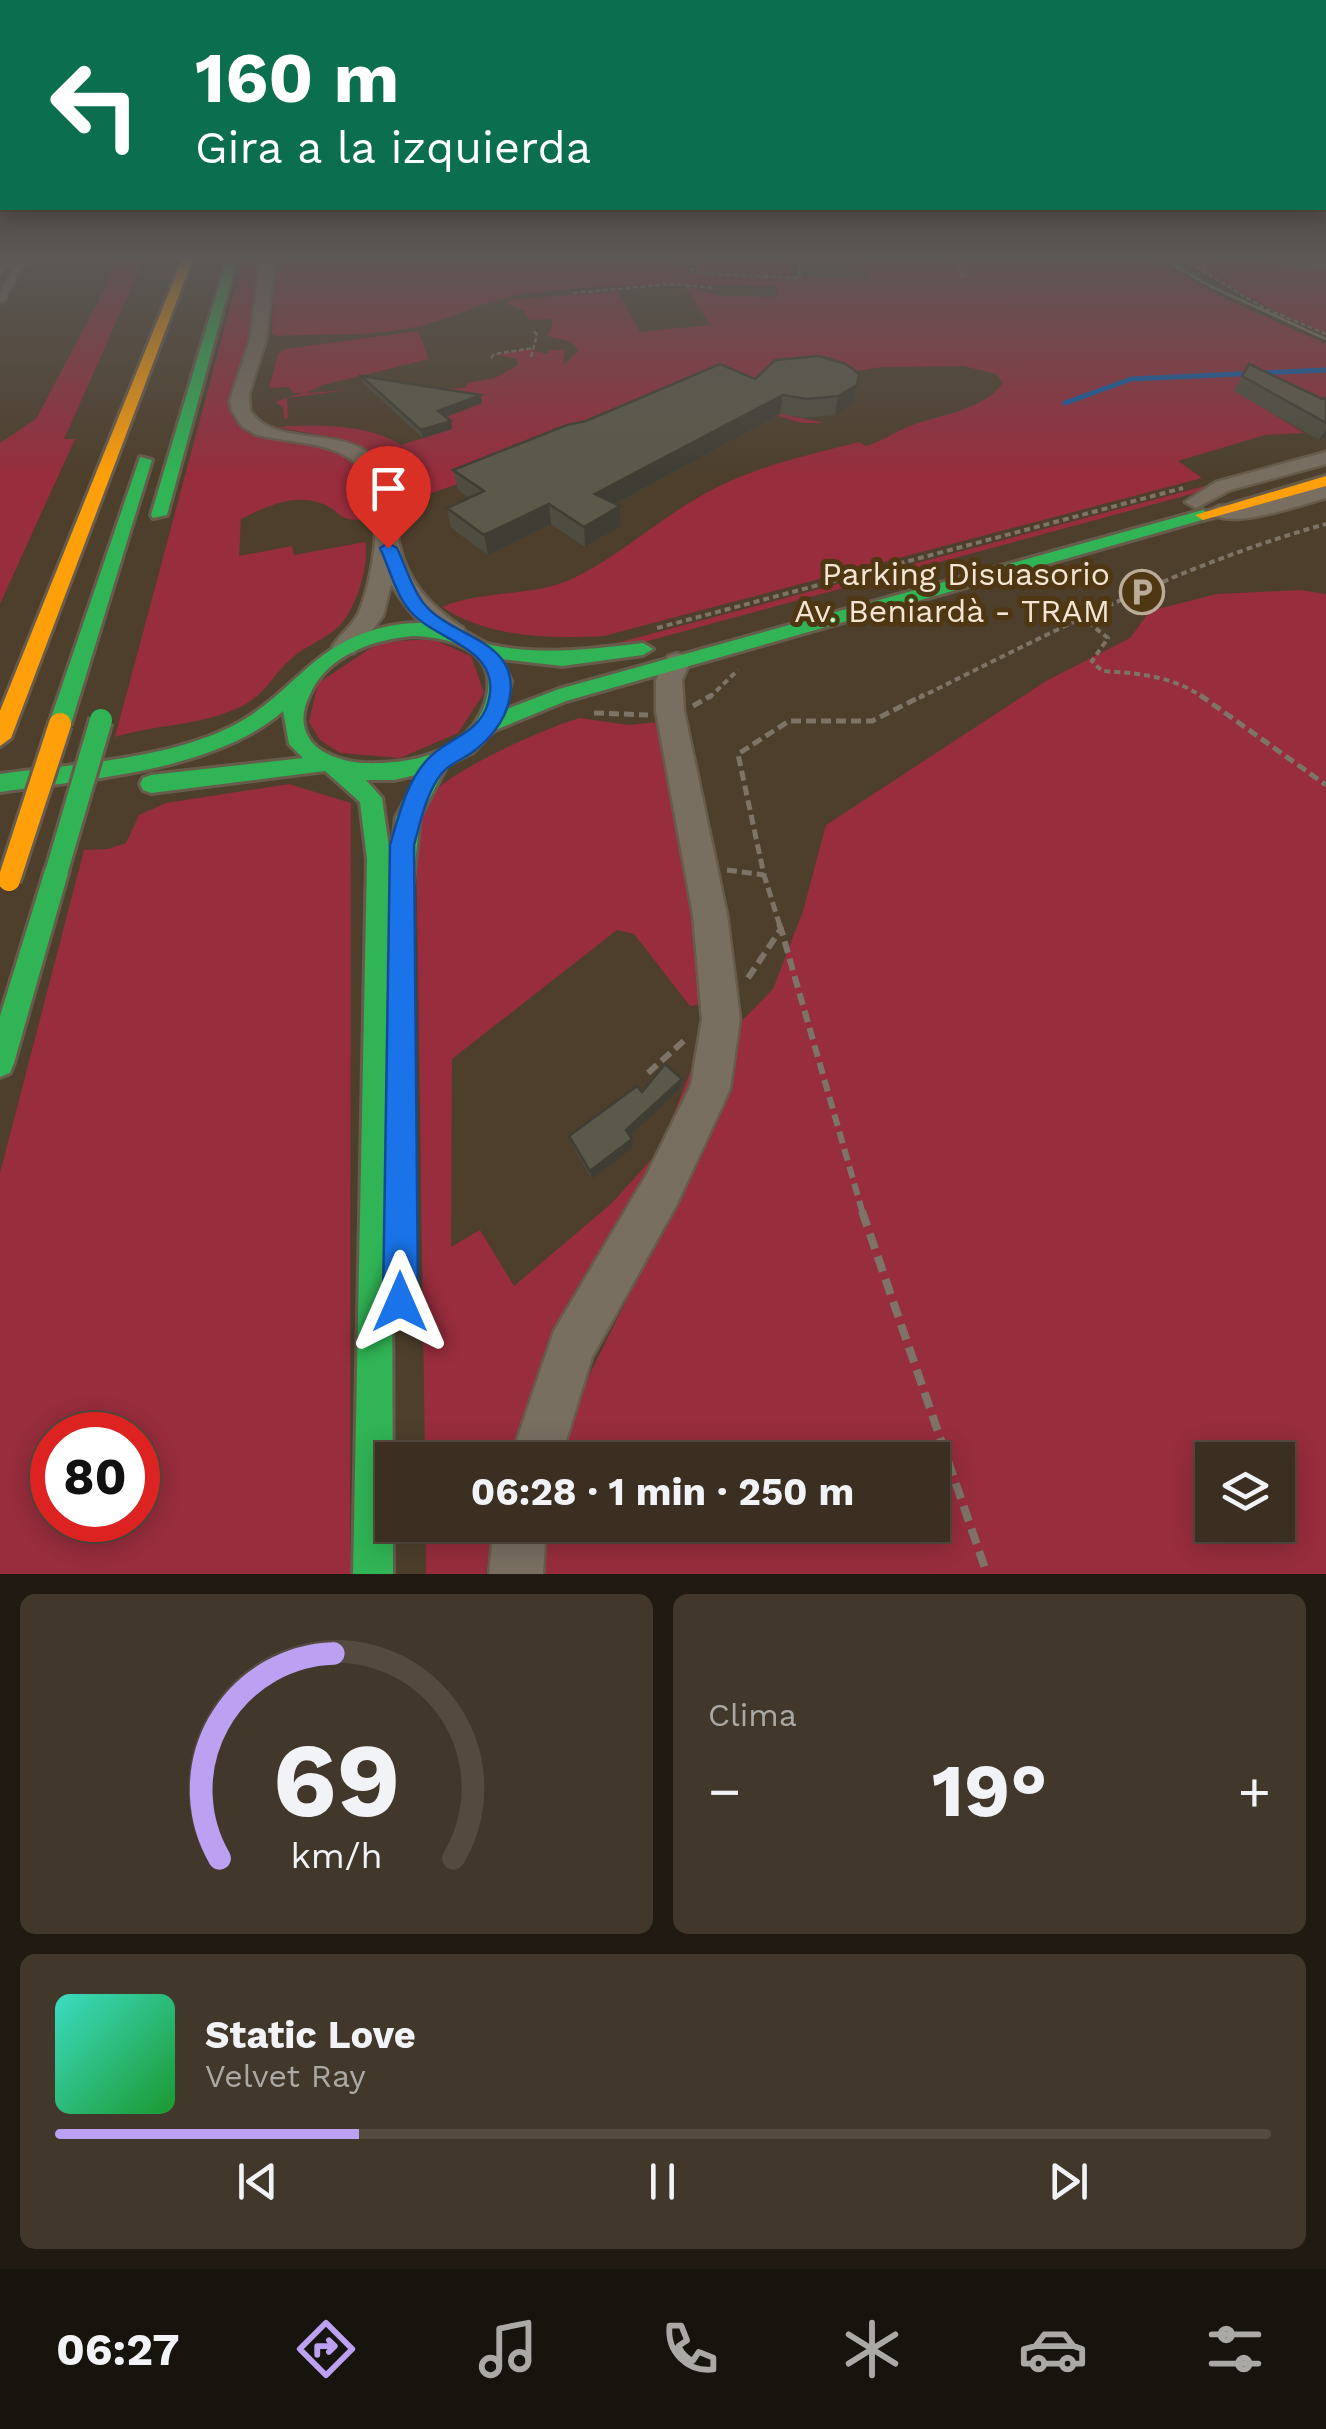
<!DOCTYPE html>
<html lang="es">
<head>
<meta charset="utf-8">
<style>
	:root { --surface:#3a2f21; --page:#41372a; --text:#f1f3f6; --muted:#aba9a5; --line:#544a3f; --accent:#bca0f2 }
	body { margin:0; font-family:"Work Sans",sans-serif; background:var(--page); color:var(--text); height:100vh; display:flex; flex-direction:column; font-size:38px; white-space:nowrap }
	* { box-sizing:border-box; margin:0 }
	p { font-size:32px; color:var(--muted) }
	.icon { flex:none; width:55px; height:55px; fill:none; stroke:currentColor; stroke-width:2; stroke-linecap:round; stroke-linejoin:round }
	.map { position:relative; height:1574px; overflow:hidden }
	.drawer { display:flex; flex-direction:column; gap:20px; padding:20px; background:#201a12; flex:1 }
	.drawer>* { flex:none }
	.top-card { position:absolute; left:0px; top:0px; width:1328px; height:210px; box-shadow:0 5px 25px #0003,0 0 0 2px var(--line); background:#0b6e4f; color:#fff; overflow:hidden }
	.controls { position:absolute; left:1195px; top:1442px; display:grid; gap:20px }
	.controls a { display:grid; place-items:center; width:100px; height:100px; border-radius:0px; background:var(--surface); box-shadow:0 5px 25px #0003,0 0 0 2px var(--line); font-size:50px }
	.speed { position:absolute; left:30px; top:1412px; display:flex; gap:20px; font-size:50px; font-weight:700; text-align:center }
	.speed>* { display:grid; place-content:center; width:130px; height:130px; border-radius:50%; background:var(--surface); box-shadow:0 5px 25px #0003,0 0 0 2px var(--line); line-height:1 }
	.speed .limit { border:15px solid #d22; background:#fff; color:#111 }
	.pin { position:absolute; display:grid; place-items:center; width:85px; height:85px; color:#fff; margin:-102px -42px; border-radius:50% 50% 50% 0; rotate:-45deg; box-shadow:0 0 10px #0007 }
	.pin .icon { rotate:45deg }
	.me { position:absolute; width:110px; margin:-55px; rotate:0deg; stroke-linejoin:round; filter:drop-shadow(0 0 8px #0008) }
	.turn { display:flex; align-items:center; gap:35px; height:210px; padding:0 30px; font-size:45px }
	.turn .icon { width:130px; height:130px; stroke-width:2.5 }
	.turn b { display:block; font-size:70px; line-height:85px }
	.big { font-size:75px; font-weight:700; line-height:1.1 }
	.drawer .widget { flex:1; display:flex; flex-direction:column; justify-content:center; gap:15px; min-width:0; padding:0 35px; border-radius:15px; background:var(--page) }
	.drawer .dial { align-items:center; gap:0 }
	.dial svg { height:260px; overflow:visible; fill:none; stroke:var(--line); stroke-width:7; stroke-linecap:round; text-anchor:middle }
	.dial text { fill:var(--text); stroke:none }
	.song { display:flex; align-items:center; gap:30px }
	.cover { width:120px; height:120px; border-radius:15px; background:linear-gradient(135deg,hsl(170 70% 55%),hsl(130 70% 35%)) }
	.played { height:10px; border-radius:5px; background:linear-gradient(90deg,var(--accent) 25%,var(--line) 25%) }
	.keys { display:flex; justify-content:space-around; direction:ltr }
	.heat { display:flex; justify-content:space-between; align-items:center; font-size:55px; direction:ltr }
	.drawer .tiles { flex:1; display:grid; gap:20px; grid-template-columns:1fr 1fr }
	.widget:last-child { grid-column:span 2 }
	.trip { position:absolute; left:375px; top:1442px; width:575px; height:100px; border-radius:0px; background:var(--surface); box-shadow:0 5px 25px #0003,0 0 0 2px var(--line); font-weight:700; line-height:100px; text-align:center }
	.menu { display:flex; height:160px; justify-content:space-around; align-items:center; background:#17130d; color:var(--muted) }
	.menu .icon { width:70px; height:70px }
	.menu .active { color:var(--accent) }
	.menu b { font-size:45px; color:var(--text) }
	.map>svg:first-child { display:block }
	.green { fill:#972d3d; fill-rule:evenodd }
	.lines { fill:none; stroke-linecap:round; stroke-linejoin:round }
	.stream-far1 { stroke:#105dab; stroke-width:4 }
	.stream { stroke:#105dab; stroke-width:5 }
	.lane-casing { stroke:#675c4b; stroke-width:5 }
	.street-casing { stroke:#675c4b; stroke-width:5 }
	.fast-casing { stroke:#675c4b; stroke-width:6 }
	.slow-casing { stroke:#675c4b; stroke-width:6 }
	.path-far4 { stroke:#7d7467; stroke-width:2.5; stroke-dasharray:5 2.5; stroke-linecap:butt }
	.path-far3 { stroke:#7d7467; stroke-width:4; stroke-dasharray:6 4; stroke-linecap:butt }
	.path-far2 { stroke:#7d7467; stroke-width:5; stroke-dasharray:10 5; stroke-linecap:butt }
	.path-far1 { stroke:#7d7467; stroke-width:6; stroke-dasharray:12 6; stroke-linecap:butt }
	.path { stroke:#7d7467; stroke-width:8; stroke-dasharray:16 8; stroke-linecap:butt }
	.lane { fill:#796f61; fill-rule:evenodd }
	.street { fill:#796f61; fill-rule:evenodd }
	.fast { fill:#30b455; fill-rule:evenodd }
	.slow { fill:#ff9f0a; fill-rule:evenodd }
	.tram { stroke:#837a6d; stroke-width:2.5 }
	.fast-bridge-casing { stroke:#675c4b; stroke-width:28; stroke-linecap:butt }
	.slow-bridge-casing { stroke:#675c4b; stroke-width:28; stroke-linecap:butt }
	.fast-bridge { stroke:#30b455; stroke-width:22 }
	.slow-bridge { stroke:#ff9f0a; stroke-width:22 }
	.wall { fill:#4f4d40 }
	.shaded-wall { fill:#403e34 }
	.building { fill:#5c594a; stroke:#403e34; stroke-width:2.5 }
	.route { fill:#1a73e8; stroke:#114b97; stroke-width:2.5 }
	.labels { text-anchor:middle; stroke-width:10; stroke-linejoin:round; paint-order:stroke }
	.poi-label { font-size:32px; fill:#f5e6d3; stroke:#4f3714; text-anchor:end }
</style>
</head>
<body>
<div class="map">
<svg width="1326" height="1574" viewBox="0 0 1326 1574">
	<rect width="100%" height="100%" fill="#4d3f2c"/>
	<g class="green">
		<path d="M117 255H146L64 439H75L0 604V443L36 419 108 283Z"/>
		<path d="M244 255H259L251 331 229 411C257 458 334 425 361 473 369 487 371 504 374 519 330 523 347 511 317 502 291 494 263 508 241 519L239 556 292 546 294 555 365 542C370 565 355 613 337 628 324 640 305 646 292 658 274 673 265 695 242 706 202 726 157 724 115 737Z"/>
		<path d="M274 255H679L688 274 867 279 862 255H1148L1224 298 1326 344V399L1303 392 1249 399 1304 433 1265 435 1178 461 1202 478 604 636C550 639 489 638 442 607 485 589 534 598 576 577 620 555 657 521 699 497 749 468 803 456 859 442L866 446C883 441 894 432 910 426 941 414 982 411 1003 383L996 374 963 366 883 367 847 372 774 412 824 423H802L764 412 499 469 399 505C372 429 347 443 277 427 318 425 365 423 401 445L451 429 433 413 460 412 472 404 433 389 465 388 468 383 495 378 518 365 517 359 497 355 528 349 547 354 550 350H565L563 365 579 350 569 341 547 336 553 323 551 319 530 320 524 311 507 304 510 300 618 291 640 332 710 325 684 285 721 296 777 297V286C692 284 608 283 525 294 493 298 466 312 437 321 388 338 328 333 277 336L272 334Z"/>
		<path d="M686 255H784L792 276 696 271Z"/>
		<path d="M1200 255 1308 261 1326 266V333L1269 308 1195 266 1212 263Z"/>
		<path d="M418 331 429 359 323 385 306 393 348 390 287 398 288 418 284 419 283 407 275 402 302 393H293L289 387 269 388 278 354 285 349Z"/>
		<path d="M1205 486 1210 489 644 642 613 644Z"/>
		<path d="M1300 590 1326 594V1574H538L544 1525H932V1460H559L582 1389 718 1117 734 1029 773 989 803 911 826 825 1046 681 1130 638 1150 611 1217 594ZM1212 1460H1278V1525H1212Z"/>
		<path d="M432 639 471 656 484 693 458 733 400 758 340 753 320 740 309 722 318 683 380 642Z"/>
		<path d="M580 718 629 725 658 722 686 867 702 983 701 1004 690 1006 634 934 617 930 452 1059 451 1247 480 1230 514 1286 612 1203 660 1150 694 1062C695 1143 616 1235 577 1303 550 1353 529 1406 511 1460H425L416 838C420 822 422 806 432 794 453 769 547 727 580 718Z"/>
		<path d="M289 784 351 803 350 1574H0V1173L84 850 108 849 126 843 139 815 166 803ZM52 1435H138V1520H52Z"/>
		<path d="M426 1525H494L486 1574H426Z"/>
	</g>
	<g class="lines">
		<path class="stream-far1" d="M1299 371 1326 370"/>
		<path class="stream" d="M1065 403 1131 379 1326 370"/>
		<defs>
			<g id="lane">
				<path d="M7 255H13L0 275V267Z"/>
				<path d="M23 255H29L4 300 0 302V294Z"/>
			</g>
			<g id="street">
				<path d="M261 255H275L266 340 249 394 250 411C275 448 340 426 372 456 397 479 393 513 399 544 407 582 431 607 463 628L467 634 463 640C433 648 405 606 391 584L383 616 354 653H336L332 647C340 634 355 624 360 610 375 571 391 481 346 456 320 441 283 442 255 434L242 426 232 411 230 400 250 340Z"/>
				<path d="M1242 255 1326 257V265L1249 259Z"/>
				<path d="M1326 452V464L1230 490 1196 508 1185 502 1216 482Z"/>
				<path d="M1326 485V498C1300 505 1229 531 1208 512L1219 506 1260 503Z"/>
				<path d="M677 653 686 656 690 662 682 680 684 711 727 915 740 1019 730 1089 677 1204 592 1357 560 1460H510L554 1331 647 1174 691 1085 702 1019 693 915 656 711V680L668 656Z"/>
				<path d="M494 1525H546L543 1574H489Z"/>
			</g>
			<g id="fast">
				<path d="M228 255H238L167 515 153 518 151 515Z"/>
				<path d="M140 457 152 460 71 724 67 729H53L49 724Z"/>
				<path d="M1203 510 1211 515 1209 518 566 701 493 731 473 752 447 765 420 817 413 882 410 889 401 893 391 887 393 1574H353L367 859 360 802 325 771 151 793 143 790 140 784 143 778 151 775 303 758 289 744 283 711C215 771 88 779 0 792V774C73 764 173 759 238 723 297 690 314 641 390 626 414 621 441 622 465 632 474 636 482 643 491 645 542 656 592 649 643 643L653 649 643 655 562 666 501 659 511 681 504 710 559 689ZM412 636C454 637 502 652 485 704 480 718 471 731 458 740 431 760 395 764 363 763 345 762 318 754 309 738 300 723 303 709 310 694 328 655 372 640 412 636ZM420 774 396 817 391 862 382 798 366 780H394Z"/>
				<path d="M57 860 66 863 69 870 14 1063 10 1073 0 1077V1016L45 870 48 863Z"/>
			</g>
			<g id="slow">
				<path d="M184 255H194L11 738 0 746V711Z"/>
				<path d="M1326 476V486L1203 520 1195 515Z"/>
			</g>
		</defs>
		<use href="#lane" class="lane-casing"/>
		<use href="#street" class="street-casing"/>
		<use href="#fast" class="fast-casing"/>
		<use href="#slow" class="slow-casing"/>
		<g class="path-far4">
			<path d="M683 255 688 267 698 273 795 278 800 276 798 255"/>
			<path d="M948 255 964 277"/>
			<path d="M1176 255 1264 308 1326 334"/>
			<path d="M573 293 672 284 713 288"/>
			<path d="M531 357 537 335 533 329"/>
			<path d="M491 358 494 354 534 348"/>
		</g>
		<g class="path-far3">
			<path d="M1080 616 1108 638 1092 661 1102 671C1138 673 1173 676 1204 698"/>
			<path d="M657 628 1183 488"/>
			<path d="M709 698 738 670"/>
			<path d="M919 698C1052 632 1182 564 1326 524"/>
		</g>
		<g class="path-far2">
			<path d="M1200 695 1326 785"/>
			<path d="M693 706 712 695"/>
			<path d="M594 713 648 715"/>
			<path d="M727 870 764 875"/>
			<path d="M780 926 764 875 738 754 789 721H872L924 695"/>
		</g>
		<g class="path-far1">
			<path d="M779 924 781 929"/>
			<path d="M748 978 781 929 863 1214"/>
			<path d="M648 1073 687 1038"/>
		</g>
		<path class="path" d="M862 1211 987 1574"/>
		<use href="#lane" class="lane"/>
		<use href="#street" class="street"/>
		<use href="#fast" class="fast"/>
		<use href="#slow" class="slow"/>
		<path class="tram" d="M1156 255 1210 286 1326 339"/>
		<defs>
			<path id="fast-bridge" d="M57 870 101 720"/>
			<path id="slow-bridge" d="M9 880 60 724"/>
		</defs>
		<use href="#fast-bridge" class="fast-bridge-casing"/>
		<use href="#slow-bridge" class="slow-bridge-casing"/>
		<use href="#fast-bridge" class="fast-bridge"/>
		<use href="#slow-bridge" class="slow-bridge"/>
	</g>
	<g class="wall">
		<path d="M1249 364 1322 399 1326 398V438L1319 440 1234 391Z"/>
		<path d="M859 374 853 404 835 415 804 418 780 414 616 504 620 506 621 526 585 547 551 524 488 555 451 528 447 508 469 498 458 490 453 470 586 421 755 379Z"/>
		<path d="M361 376 481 395 482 403 445 417 451 421 452 429 423 438 363 383Z"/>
		<path d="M681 1088 630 1136 633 1148 592 1179 572 1145 569 1136Z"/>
	</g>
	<g class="shaded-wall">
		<path d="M857 385 853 404 835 415 838 396Z"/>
		<path d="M481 395 482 403 440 419 438 411Z"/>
		<path d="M783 395 780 414 597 514 595 494Z"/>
		<path d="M451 421 452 429 423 438 421 430Z"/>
		<path d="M1326 429V438L1319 440Z"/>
		<path d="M549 504 551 524 488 555 484 535Z"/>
		<path d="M620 506 621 526 585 547 584 527Z"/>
		<path d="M682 1079 681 1088 627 1139 626 1130Z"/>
		<path d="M632 1139 633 1148 592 1179 590 1171Z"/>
	</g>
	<g class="building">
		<path d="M819 356 846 364 859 374 857 385 838 396 807 399 783 395 595 494 620 506 584 527 549 504 484 535 447 508 484 491 453 470 567 425 586 421 720 364 755 379 775 360Z"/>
		<path d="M1249 364 1322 399 1326 398V423L1242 376Z"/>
		<path d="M361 376 481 395 438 411 451 421 421 430Z"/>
		<path d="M665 1064 682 1079 626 1130 632 1139 590 1171 569 1136 637 1086 642 1092Z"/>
	</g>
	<linearGradient id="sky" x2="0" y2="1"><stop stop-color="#2a2318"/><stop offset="0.54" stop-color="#5c5856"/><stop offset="1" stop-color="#5c5856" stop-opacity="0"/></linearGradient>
	<rect width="1326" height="475" fill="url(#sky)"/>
	<path class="route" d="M388 543 397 548C405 565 412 589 424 604 453 639 523 640 509 701 505 720 490 739 474 751 464 759 450 763 442 773 426 793 421 820 414 845L418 1302 413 1314 400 1319 388 1314 383 1302 390 845C399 815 406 783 427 760 446 738 479 735 488 703 504 648 437 642 410 611 396 595 389 567 380 548Z"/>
	<defs>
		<symbol id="parking-ring" viewBox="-11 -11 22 22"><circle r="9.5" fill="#4f3714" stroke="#baac99" stroke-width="1.5"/><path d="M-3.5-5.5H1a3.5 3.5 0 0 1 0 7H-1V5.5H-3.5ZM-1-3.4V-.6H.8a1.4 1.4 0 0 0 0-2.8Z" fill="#baac99"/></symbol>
	</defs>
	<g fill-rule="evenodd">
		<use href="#parking-ring" x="1117" y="567" width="50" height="50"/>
	</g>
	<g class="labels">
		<g class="poi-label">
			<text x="1110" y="585">Parking Disuasorio<tspan x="1110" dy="37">Av. Beniardà - TRAM</tspan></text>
		</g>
	</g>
</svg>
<div class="controls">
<a><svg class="icon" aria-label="layers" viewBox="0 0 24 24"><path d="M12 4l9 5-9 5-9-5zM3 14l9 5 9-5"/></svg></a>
</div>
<div class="speed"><div class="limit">80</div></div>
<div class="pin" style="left:388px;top:548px;background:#d93025"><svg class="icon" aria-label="arrive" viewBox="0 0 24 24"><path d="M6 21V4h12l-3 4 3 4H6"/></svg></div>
<svg class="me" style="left:400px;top:1302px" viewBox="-20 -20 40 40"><path d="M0-17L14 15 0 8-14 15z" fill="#1a73e8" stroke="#fff" stroke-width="4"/></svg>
<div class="trip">06:28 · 1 min · 250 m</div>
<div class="top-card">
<div class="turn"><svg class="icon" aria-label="left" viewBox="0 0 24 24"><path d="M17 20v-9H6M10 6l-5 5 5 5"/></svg><div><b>160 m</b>Gira a la izquierda</div></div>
</div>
</div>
<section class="drawer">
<div class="tiles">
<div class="widget dial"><svg viewBox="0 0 100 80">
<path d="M14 69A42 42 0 1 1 86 69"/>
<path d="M14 69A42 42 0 0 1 49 6" stroke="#bca0f2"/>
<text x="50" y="56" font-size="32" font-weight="700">69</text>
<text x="50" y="72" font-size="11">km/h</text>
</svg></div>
<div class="widget"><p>Clima</p>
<div class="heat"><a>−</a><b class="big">19°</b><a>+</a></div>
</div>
<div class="widget">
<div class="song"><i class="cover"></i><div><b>Static Love</b><p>Velvet Ray</p></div></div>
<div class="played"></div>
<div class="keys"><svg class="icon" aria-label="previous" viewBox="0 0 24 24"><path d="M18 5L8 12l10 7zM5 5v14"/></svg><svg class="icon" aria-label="pause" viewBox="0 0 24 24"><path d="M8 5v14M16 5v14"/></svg><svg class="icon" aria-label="next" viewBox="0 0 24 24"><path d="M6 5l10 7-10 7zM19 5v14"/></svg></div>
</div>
</div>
</section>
<nav class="menu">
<b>06:27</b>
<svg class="icon active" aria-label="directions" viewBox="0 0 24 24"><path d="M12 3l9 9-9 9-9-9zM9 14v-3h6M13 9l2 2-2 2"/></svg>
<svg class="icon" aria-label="music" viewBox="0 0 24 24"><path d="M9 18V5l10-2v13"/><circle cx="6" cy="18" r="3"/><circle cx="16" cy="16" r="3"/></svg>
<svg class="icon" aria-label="phone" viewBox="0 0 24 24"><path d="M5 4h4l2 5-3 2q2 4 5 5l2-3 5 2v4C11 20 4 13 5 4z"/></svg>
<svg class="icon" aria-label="climate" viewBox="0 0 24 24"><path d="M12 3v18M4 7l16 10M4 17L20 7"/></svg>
<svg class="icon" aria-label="car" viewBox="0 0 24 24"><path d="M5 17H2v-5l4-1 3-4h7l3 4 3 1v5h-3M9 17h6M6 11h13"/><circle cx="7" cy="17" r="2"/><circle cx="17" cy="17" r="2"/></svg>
<svg class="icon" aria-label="filters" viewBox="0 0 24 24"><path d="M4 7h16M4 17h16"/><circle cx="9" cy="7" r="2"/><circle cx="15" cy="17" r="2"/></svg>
</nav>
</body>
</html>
